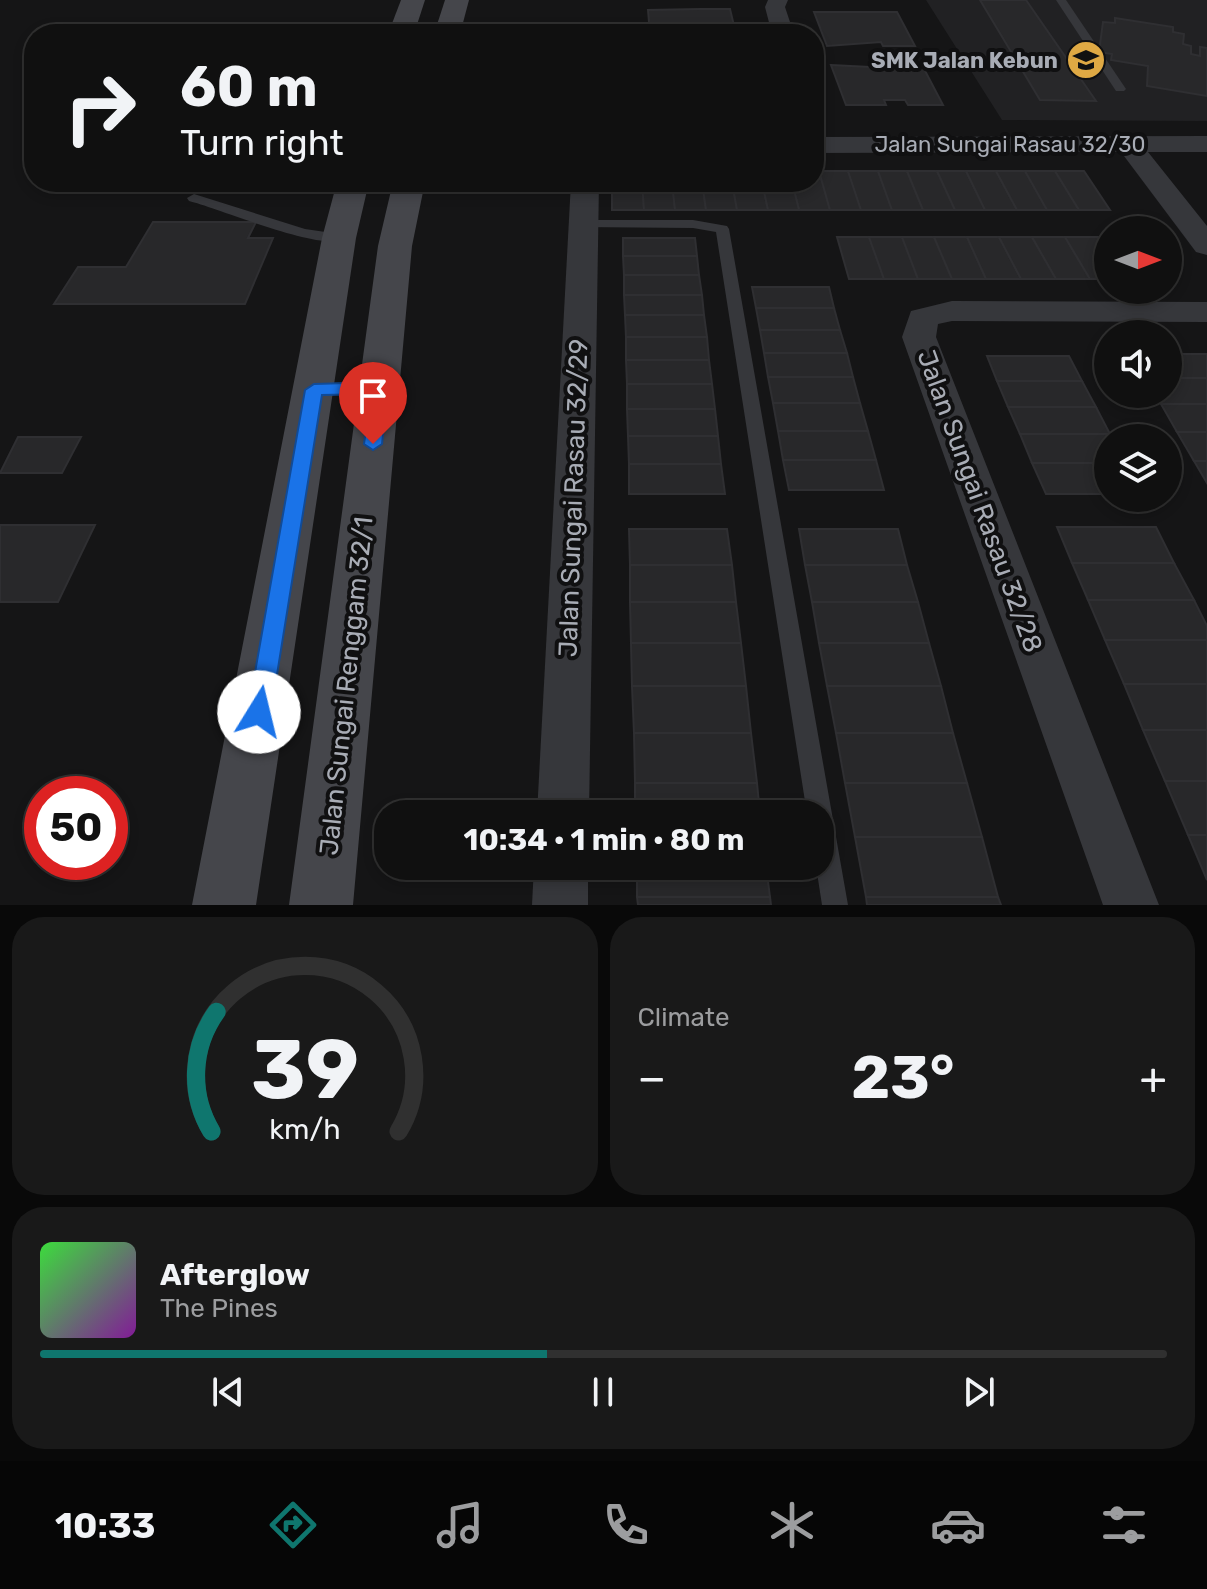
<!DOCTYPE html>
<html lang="en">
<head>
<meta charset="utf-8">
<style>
	:root { --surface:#101010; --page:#191919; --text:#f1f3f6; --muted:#9c9d9f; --line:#303030; --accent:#0f766e }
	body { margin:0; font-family:Rubik,sans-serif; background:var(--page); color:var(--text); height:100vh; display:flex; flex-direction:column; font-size:30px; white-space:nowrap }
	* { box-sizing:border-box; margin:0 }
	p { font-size:26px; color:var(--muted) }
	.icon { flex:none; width:44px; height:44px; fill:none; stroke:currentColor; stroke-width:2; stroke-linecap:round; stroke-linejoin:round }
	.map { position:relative; height:905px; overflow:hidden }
	.sheet { display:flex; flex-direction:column; gap:12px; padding:12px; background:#090909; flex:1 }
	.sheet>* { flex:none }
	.banner { position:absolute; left:24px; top:24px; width:800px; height:168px; border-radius:32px; box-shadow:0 4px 12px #0003,0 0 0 2px var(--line); background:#101010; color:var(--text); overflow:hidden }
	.needle { width:52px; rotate:90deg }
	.tools { position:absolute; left:1094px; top:216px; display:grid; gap:16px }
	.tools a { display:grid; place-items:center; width:88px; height:88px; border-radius:50%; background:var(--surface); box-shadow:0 4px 12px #0003,0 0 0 2px var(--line); font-size:40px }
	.speed { position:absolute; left:24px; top:776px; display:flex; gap:16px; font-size:40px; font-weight:700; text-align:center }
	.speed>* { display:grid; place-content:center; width:104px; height:104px; border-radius:50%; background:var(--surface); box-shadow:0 4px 12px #0003,0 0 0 2px var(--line); line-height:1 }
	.speed .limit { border:12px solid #d22; background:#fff; color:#111 }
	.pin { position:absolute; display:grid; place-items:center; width:68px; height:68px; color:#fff; margin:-82px -34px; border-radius:50% 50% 50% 0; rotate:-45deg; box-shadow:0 0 8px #0007 }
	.pin .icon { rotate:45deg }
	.me { position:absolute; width:88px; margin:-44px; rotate:9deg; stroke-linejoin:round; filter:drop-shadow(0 0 6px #0008) }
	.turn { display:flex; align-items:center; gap:28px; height:168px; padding:0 24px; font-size:36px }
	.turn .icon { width:104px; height:104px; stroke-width:2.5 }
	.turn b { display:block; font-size:56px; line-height:68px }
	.big { font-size:60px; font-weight:700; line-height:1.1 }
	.sheet .widget { flex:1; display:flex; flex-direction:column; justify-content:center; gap:12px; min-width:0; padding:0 28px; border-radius:32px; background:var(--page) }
	.sheet .dial { align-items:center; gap:0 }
	.dial svg { height:208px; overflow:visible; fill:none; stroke:var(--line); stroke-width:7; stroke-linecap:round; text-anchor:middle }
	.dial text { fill:var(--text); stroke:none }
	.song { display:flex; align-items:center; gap:24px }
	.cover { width:96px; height:96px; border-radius:12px; background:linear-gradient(135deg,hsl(120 70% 55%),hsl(290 70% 35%)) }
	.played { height:8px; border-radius:4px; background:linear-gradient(90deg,var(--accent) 45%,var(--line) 45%) }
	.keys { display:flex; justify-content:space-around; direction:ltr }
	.heat { display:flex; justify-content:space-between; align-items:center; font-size:44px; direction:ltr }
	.sheet .tiles { flex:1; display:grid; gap:12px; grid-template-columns:1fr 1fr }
	.widget:last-child { grid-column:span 2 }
	.trip { position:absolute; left:374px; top:800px; width:460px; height:80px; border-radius:32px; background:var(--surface); box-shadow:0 4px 12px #0003,0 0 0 2px var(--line); font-weight:700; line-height:80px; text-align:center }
	.tabs { display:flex; height:128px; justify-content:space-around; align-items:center; background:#060606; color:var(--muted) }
	.tabs .icon { width:56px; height:56px }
	.tabs .current { color:var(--accent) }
	.tabs b { font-size:36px; color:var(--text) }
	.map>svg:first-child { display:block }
	.built { fill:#212123 }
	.building { fill:#28282a; stroke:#2f2f32; stroke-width:2 }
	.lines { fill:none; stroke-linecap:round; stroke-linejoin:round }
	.lane { fill:#36373b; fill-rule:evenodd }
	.street { fill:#36373b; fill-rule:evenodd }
	.secondary { fill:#45464b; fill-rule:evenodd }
	.route { fill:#1a73e8; stroke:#114b97; stroke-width:2 }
	.labels { text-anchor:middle; stroke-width:8; stroke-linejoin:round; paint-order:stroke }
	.far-poi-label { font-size:22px; font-weight:bold; fill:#a8acb5; stroke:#101011; text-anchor:end }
	.far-street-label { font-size:22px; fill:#a8acb5; stroke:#101011 }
	.street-label { font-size:26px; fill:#a8acb5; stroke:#101011 }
</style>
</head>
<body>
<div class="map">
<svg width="1207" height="905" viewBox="0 0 1207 905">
	<rect width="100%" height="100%" fill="#151516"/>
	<path class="built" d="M926 0H1207V121L1002 120Z"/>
	<g class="building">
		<path d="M980 0H1026L1096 101 1040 100Z"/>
		<path d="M700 9H730L736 34H650L648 10Z"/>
		<path d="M814 12H897L915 46H883L881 42 827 46Z"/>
		<path d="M1115 18 1173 27V32L1184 34 1183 44 1191 46V54L1200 56V47L1207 48V96L1147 86 1148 66 1111 60 1112 54 1099 52 1103 22 1115 23Z"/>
		<path d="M831 65 890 68 889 65H922L943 105H908L905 100H884L886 105H846Z"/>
		<path d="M814 171H819L830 210H799L792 182H814Z"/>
		<path d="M819 171H848L861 210H830Z"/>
		<path d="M848 171H878L892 210H861Z"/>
		<path d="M878 171H907L923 210H892Z"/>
		<path d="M907 171H937L955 210H923Z"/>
		<path d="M937 171H966L985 210H955Z"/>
		<path d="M966 171H996L1017 210H985Z"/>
		<path d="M996 171H1025L1047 210H1017Z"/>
		<path d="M1025 171H1055L1079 210H1047Z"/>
		<path d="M1055 171H1084L1110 210H1079Z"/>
		<path d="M612 182H642L644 210H612Z"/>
		<path d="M642 182H672L675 210H644Z"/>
		<path d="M672 182H702L706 210H675Z"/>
		<path d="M702 182H732L737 210H706Z"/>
		<path d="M732 182H762L768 210H737Z"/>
		<path d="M762 182H792L799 210H768Z"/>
		<path d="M153 222H256L248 238H273L245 304H54L78 267H126Z"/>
		<path d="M837 237H869L884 279H849Z"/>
		<path d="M869 237H902L918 279H884Z"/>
		<path d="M902 237H934L952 279H918Z"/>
		<path d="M934 237H967L986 279H952Z"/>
		<path d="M967 237H999L1021 279H986Z"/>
		<path d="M999 237H1032L1056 279H1021Z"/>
		<path d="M1032 237H1065L1090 279H1056Z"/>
		<path d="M1065 237H1098L1108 254V279H1090Z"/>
		<path d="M623 238H695L697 256H623Z"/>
		<path d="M623 256H697L699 275H624Z"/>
		<path d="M624 275H699L702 295H624Z"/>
		<path d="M752 287H829L834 308H756Z"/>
		<path d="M624 295H702L704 315H625Z"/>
		<path d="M756 308H834L840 330H760Z"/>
		<path d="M625 315H704L707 337H626Z"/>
		<path d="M760 330H840L847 353H764Z"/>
		<path d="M626 337H707L709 360H626Z"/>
		<path d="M764 353H847L853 377H768Z"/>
		<rect x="1168" y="354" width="39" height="24"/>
		<path d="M987 356H1069L1082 381H997Z"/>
		<path d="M626 360H709L712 384H627Z"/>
		<path d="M768 377H853L860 403H773Z"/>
		<path d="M1168 378H1207V404H1161L1155 394H1168Z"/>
		<path d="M997 381H1082L1096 407H1008Z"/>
		<path d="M627 384H712L715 409H627Z"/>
		<path d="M773 403H860L868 431H778Z"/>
		<path d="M1161 404H1207V432H1177Z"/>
		<path d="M1008 407H1096L1110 434H1020Z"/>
		<path d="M627 409H715L718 436H628Z"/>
		<path d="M778 431H868L876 460H783Z"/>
		<path d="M1177 432H1207V461H1194Z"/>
		<path d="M1020 434H1110L1108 463H1032Z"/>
		<path d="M628 436H718L721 464H629Z"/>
		<path d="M18 437H81L62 473H0Z"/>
		<path d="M783 460H876L884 490H789Z"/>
		<path d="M1194 461H1207V483Z"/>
		<path d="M1032 463H1108V494H1046Z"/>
		<path d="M629 464H721L725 494H629Z"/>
		<path d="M0 525H95L58 602H0Z"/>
		<path d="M1057 527H1156L1174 563H1072Z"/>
		<path d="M629 529H727L732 565H630Z"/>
		<path d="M799 529H898L907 565H805Z"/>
		<path d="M1072 563H1174L1194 600H1088Z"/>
		<path d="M630 565H732L736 602H630Z"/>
		<path d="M805 565H907L918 602H812Z"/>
		<path d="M1088 600H1194L1207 626V640H1105Z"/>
		<path d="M630 602H736L741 643H631Z"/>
		<path d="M812 602H918L929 643H819Z"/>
		<path d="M1105 640H1207V684H1124Z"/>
		<path d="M631 643H741L746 686H632Z"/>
		<path d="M819 643H929L941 686H827Z"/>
		<path d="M1124 684H1207V730H1143Z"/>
		<path d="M632 686H746L751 733H634Z"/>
		<path d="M827 686H941L953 733H836Z"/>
		<path d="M1143 730H1207V781H1165Z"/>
		<path d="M634 733H751L757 783H635Z"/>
		<path d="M836 733H953L967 783H845Z"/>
		<path d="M1165 781H1207V835H1188Z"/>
		<path d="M635 783H757L760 814H635Z"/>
		<path d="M845 783H967L982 837H855Z"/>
		<path d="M1188 835H1207V880Z"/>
		<path d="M855 837H982L998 897H866Z"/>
		<path d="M637 866H766L770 897H637Z"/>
		<path d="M637 897H770L771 905H638Z"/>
		<path d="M866 897H998L1001 905H867Z"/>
	</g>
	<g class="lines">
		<g class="lane">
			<path d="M1056 0H1066L1126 89 1124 91H1116Z"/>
			<path d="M194 194 305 229 339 234 346 238C326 254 218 208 189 201L187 198Z"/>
			<path d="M584 220H693L727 226 729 229 848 905H822L816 866H820V814H807L716 232 693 228 579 227V221Z"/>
		</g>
		<g class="street">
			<path d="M768 0H788L785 7 794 34H772L765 7Z"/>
			<path d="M1207 136V152H1148L1207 226V255L1196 252 1121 152 814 153V137Z"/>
			<path d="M571 182H599L589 814H537Z"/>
			<path d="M952 301 1207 302V322L952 321 938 324 936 337 1159 905H1103L902 337 911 311Z"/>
			<path d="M534 866H588V905H532Z"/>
		</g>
		<g class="secondary">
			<path d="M401 0H425L414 34H388Z"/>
			<path d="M445 0H469L460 34H434Z"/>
			<path d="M337 182H369L356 238 256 905H192L322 238Z"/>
			<path d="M393 182H425L412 246 353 905H289L378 246Z"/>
		</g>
	</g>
	<path class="route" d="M380 382 388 388 382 444 373 450 364 444 371 394 322 395 271 712 267 720 259 723 251 720 248 712 305 390 314 384Z"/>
	<defs>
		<symbol id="school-disc" viewBox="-11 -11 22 22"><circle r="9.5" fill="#dfa944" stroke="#101011"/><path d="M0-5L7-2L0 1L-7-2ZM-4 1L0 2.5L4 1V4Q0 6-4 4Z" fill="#111"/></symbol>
	</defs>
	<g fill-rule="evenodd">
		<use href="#school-disc" x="1064" y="38" width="44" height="44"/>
	</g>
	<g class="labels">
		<g class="far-poi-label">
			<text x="1058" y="68">SMK Jalan Kebun</text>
		</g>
		<g class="far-street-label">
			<text x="1010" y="152">Jalan Sungai Rasau 32/30</text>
		</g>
		<g class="street-label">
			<text transform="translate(573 498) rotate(-88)" y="9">Jalan Sungai Rasau 32/29</text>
			<text transform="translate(980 501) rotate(70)" y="9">Jalan Sungai Rasau 32/28</text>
			<text transform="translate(346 686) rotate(-84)" y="9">Jalan Sungai Renggam 32/1</text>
		</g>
	</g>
</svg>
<div class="tools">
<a><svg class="needle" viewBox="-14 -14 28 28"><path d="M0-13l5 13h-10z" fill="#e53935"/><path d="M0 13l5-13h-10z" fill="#9c9d9f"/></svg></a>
<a><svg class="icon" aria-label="sound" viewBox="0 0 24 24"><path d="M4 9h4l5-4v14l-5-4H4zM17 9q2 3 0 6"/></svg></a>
<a><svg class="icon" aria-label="layers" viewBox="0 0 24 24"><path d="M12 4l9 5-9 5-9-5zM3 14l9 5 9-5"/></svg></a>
</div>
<div class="speed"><div class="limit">50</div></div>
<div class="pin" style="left:373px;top:444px;background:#d93025"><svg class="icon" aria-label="arrive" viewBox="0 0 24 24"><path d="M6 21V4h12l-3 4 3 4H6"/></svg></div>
<svg class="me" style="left:259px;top:712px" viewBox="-20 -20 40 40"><circle r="19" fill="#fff"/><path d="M0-13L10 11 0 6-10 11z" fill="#1a73e8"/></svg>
<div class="trip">10:34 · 1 min · 80 m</div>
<div class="banner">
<div class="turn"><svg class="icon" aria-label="right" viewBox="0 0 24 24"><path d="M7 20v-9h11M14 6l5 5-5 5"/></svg><div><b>60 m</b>Turn right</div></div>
</div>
</div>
<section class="sheet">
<div class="tiles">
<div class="widget dial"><svg viewBox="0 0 100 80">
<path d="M14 69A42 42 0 1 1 86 69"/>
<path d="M14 69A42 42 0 0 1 16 23" stroke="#0f766e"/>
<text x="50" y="56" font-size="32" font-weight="700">39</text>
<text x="50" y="72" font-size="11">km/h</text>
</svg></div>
<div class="widget"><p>Climate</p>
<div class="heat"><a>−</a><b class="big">23°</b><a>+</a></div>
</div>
<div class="widget">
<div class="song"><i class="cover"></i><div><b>Afterglow</b><p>The Pines</p></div></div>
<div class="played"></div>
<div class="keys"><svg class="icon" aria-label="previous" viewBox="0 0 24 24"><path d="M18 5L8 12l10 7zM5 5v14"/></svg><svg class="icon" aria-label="pause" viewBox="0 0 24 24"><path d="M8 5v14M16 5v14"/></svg><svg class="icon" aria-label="next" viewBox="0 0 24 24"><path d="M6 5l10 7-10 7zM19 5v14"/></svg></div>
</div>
</div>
</section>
<nav class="tabs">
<b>10:33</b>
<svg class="icon current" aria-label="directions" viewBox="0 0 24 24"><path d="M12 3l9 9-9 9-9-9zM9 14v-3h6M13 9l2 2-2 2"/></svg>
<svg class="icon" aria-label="music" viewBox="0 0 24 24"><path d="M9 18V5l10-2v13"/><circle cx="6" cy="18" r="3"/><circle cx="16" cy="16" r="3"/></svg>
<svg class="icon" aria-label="phone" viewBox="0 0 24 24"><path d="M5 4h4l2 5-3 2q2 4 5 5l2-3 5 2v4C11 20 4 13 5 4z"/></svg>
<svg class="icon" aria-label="climate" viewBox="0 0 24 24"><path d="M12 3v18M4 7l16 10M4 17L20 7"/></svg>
<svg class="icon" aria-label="car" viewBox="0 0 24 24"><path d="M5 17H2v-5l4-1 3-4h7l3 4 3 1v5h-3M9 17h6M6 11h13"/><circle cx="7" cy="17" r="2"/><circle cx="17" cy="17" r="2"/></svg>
<svg class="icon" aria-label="filters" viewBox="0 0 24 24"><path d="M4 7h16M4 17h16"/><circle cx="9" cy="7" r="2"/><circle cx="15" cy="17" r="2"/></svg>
</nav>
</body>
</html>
